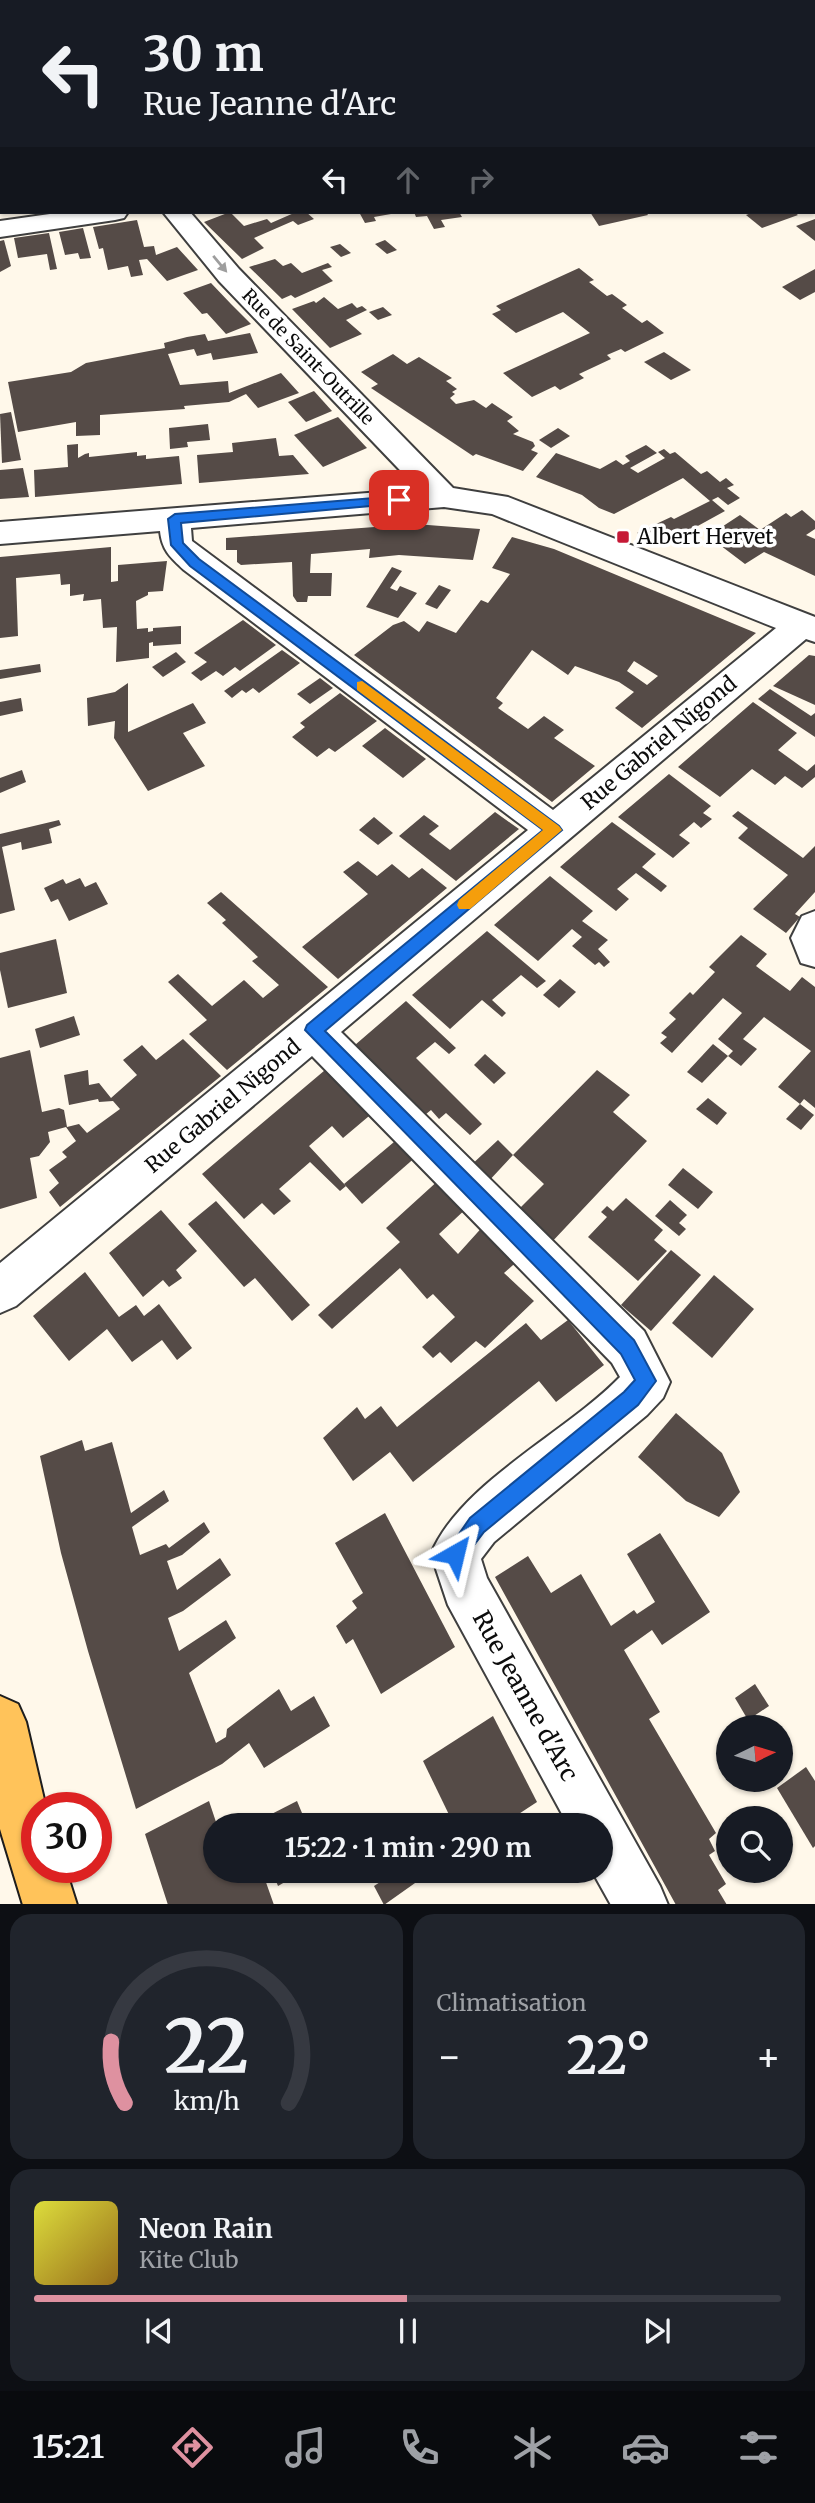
<!DOCTYPE html>
<html lang="fr">
<head>
<meta charset="utf-8">
<style>
	:root { --surface:#171b24; --page:#20242c; --text:#f1f3f6; --muted:#9ea1a6; --line:#363941; --accent:#de91a0 }
	body { margin:0; font-family:Merriweather,serif; background:var(--page); color:var(--text); height:100vh; display:flex; flex-direction:column; font-size:26px; white-space:nowrap }
	* { box-sizing:border-box; margin:0 }
	p { font-size:23px; color:var(--muted) }
	.icon { flex:none; width:38px; height:38px; fill:none; stroke:currentColor; stroke-width:2; stroke-linecap:round; stroke-linejoin:round }
	.map { position:relative; height:1904px; overflow:hidden }
	.sheet { display:flex; flex-direction:column; gap:10px; padding:10px; background:#0d0f14; flex:1 }
	.sheet>* { flex:none }
	.hud { position:absolute; left:0px; top:0px; width:816px; height:214px; box-shadow:0 2px 5px #0004; background:#171b24; color:var(--text); overflow:hidden }
	.needle { width:46px; rotate:85deg }
	.tools { position:absolute; left:716px; top:1715px; display:grid; gap:14px }
	.tools a { display:grid; place-items:center; width:77px; height:77px; border-radius:50%; background:var(--surface); box-shadow:0 2px 5px #0004; font-size:35px }
	.speed { position:absolute; left:21px; top:1792px; display:flex; gap:14px; font-size:35px; font-weight:700; text-align:center }
	.speed>* { display:grid; place-content:center; width:91px; height:91px; border-radius:50%; background:var(--surface); box-shadow:0 2px 5px #0004; line-height:1 }
	.speed .limit { border:10px solid #d22; background:#fff; color:#111 }
	.pin { position:absolute; display:grid; place-items:center; width:60px; height:60px; color:#fff; margin:-30px; border-radius:14px; box-shadow:0 4px 10px #0006 }
	.me { position:absolute; width:77px; margin:-38px; rotate:37deg; stroke-linejoin:round; filter:drop-shadow(0 0 5px #0008) }
	.turn { display:flex; align-items:center; gap:24px; height:147px; padding:0 28px; font-size:32px }
	.turn .icon { width:91px; height:91px; stroke-width:2.5 }
	.turn b { display:block; font-size:49px; line-height:60px }
	.lanes { display:flex; align-items:center; height:66px; padding:0 28px; background:#0003; justify-content:center; gap:35px; direction:ltr }
	.lanes .off { opacity:.35 }
	.big { font-size:52px; font-weight:700; line-height:1.1 }
	.sheet .widget { flex:1; display:flex; flex-direction:column; justify-content:center; gap:10px; min-width:0; padding:0 24px; border-radius:21px; background:var(--page) }
	.sheet .dial { align-items:center; gap:0 }
	.dial svg { height:182px; overflow:visible; fill:none; stroke:var(--line); stroke-width:7; stroke-linecap:round; text-anchor:middle }
	.dial text { fill:var(--text); stroke:none }
	.song { display:flex; align-items:center; gap:21px }
	.cover { width:84px; height:84px; border-radius:10px; background:linear-gradient(135deg,hsl(60 70% 55%),hsl(40 70% 35%)) }
	.played { height:7px; border-radius:4px; background:linear-gradient(90deg,var(--accent) 50%,var(--line) 50%) }
	.keys { display:flex; justify-content:space-around; direction:ltr }
	.heat { display:flex; justify-content:space-between; align-items:center; font-size:38px; direction:ltr }
	.sheet .tiles { flex:1; display:grid; gap:10px; grid-template-columns:1fr 1fr }
	.widget:last-child { grid-column:span 2 }
	.trip { position:absolute; left:203px; top:1813px; width:410px; height:70px; border-radius:35px; background:var(--surface); box-shadow:0 2px 5px #0004; font-weight:700; line-height:70px; text-align:center }
	.dock { display:flex; height:112px; justify-content:space-around; align-items:center; background:#090b0e; color:var(--muted) }
	.dock .icon { width:49px; height:49px }
	.dock .on { color:var(--accent) }
	.dock b { font-size:32px; color:var(--text) }
	.map>svg:first-child { display:block }
	.forest { fill:#bcde8f }
	.building { fill:#554b47; fill-rule:evenodd }
	.lines { fill:none; stroke-linecap:round; stroke-linejoin:round }
	.minor-casing { stroke:#3f3f3f; stroke-width:4 }
	.major-casing { stroke:#1d1d1d; stroke-width:4 }
	.path { stroke:#2e2e2e; stroke-width:2.5; stroke-dasharray:4.5 2.5; stroke-linecap:butt }
	.minor { fill:#fff; fill-rule:evenodd }
	.major { fill:#ffc35a; fill-rule:evenodd }
	.oneway { fill:#9e9e9e }
	.route { fill:#1a73e8; stroke:#114b97; stroke-width:2 }
	.slow { fill:#f59e0b }
	.poi-dot { fill:#c61936; stroke:#fff; stroke-width:2.5 }
	.labels { text-anchor:middle; stroke-width:7; stroke-linejoin:round; paint-order:stroke }
	.far-street-label { font-size:18px; fill:#0c0c0c; stroke:#fff }
	.poi-label { font-size:21px; fill:#0c0c0c; stroke:#fff; text-anchor:start }
	.street-label { font-size:21px; fill:#0c0c0c; stroke:#fff }
	.near-street-label { font-size:24px; fill:#0c0c0c; stroke:#fff }
</style>
</head>
<body>
<div class="map">
<svg width="815" height="1905" viewBox="0 0 815 1905">
	<rect width="100%" height="100%" fill="#fff8ea"/>
	<path class="forest" d="M0 0H605L2 2 0 61Z"/>
	<g class="building">
		<path d="M230 212 244 226 267 219 271 223 294 213 292 212H306L314 219 298 225 293 221 254 238 264 248 242 259 204 222Z"/>
		<path d="M359 212H390L391 214 374 217 376 221 365 223Z"/>
		<path d="M414 212H459L462 217 441 220 445 227 434 229 427 216 416 217Z"/>
		<path d="M590 212H646L648 215 599 226Z"/>
		<path d="M754 212H794L798 215 762 228 746 215Z"/>
		<path d="M815 219V241L796 226Z"/>
		<path d="M137 220 144 247 154 246 156 255 177 247 198 270 167 281 147 259 139 260 143 275 131 277 128 266 108 270 103 248 99 249 93 227Z"/>
		<path d="M83 228 91 258 80 259 78 253 65 255 59 232Z"/>
		<path d="M49 233 57 269 50 270 47 254 18 258 14 238Z"/>
		<path d="M4 240 11 266 0 272V241Z"/>
		<path d="M385 240 397 250 387 254 375 244Z"/>
		<path d="M340 244 351 253 341 257 330 247Z"/>
		<path d="M275 259 283 266 291 263 302 273 328 263 332 267 322 270 333 281 295 298 291 295 282 299 249 267Z"/>
		<path d="M579 268 594 280 589 282 607 296 612 294 627 305 622 308 642 323 647 320 664 333 625 352 621 349 607 355 611 359 579 374 584 378 560 390 555 386 532 397 503 373 590 333 563 312 516 333 492 314 501 310 496 306Z"/>
		<path d="M815 269V292L800 300 782 287Z"/>
		<path d="M211 283 231 304 251 324 226 334 207 313 202 314 183 293Z"/>
		<path d="M324 297 338 309 352 303 357 308 362 306 367 310 346 320 362 334 330 348 292 309 314 301 316 303Z"/>
		<path d="M383 307 392 315 378 320 369 312Z"/>
		<path d="M250 333 258 353 213 360 211 353 197 356 194 349 168 354 180 385 228 381 229 393 281 373 299 393 258 408 246 394 229 402 184 406 185 409 100 415V435L76 436V422L18 432 8 382 71 372 86 363 165 348 164 343 187 337 205 334 208 341Z"/>
		<path d="M664 352 691 370 671 380 644 362Z"/>
		<path d="M393 354 407 364 419 357 452 378 446 381 457 389 452 392 455 394 450 398 456 404 474 400 486 408 492 403 513 417 507 421 519 431 513 434 533 442 535 446 531 450 538 453 523 471 476 454 473 456 371 388 378 384 361 372Z"/>
		<path d="M314 391 332 411 306 422 288 402Z"/>
		<path d="M11 412 21 460 2 463 0 414Z"/>
		<path d="M338 417 367 448 323 467 294 435Z"/>
		<path d="M208 424 210 440 187 442 188 447 170 449 169 428Z"/>
		<path d="M558 428 570 436 551 448 539 440Z"/>
		<path d="M276 438 279 456 293 455 309 474 199 483 197 455 233 452 232 443Z"/>
		<path d="M78 444V458L85 454 89 453V457L137 452V456L146 455V459L179 456 182 484 35 497 34 470 68 467 67 445Z"/>
		<path d="M646 445 657 453 630 468 638 473 665 458 658 452 664 449 670 454 675 452 701 474 707 471 720 482 726 478 734 485 727 488 740 498 728 505 718 497 712 500 725 511 665 544 637 533 671 517 674 519 710 501 683 478 614 514 599 508 582 495 536 477 556 453 600 469 616 460 623 465 630 461 625 456Z"/>
		<path d="M23 468 29 497 0 499V470Z"/>
		<path d="M802 510 815 521V529L806 535 815 539V576L764 552 745 564 708 536 740 515 760 530 786 513 791 517Z"/>
		<path d="M415 524 480 529 473 560 399 555 369 558 370 549 311 554 310 573H332L331 596H308L307 602H297L293 596 292 562 241 565 237 562V550H226V538Z"/>
		<path d="M512 537 554 549 756 633 642 728 615 708 634 692 619 682 575 666 568 675 532 650 496 698 503 703 498 708 528 729 544 716 564 730 554 738 595 766 552 802 354 655 393 625 404 621 419 632 427 621 456 633 481 600 488 603 510 574 492 568ZM634 661 658 676 647 685 627 671Z"/>
		<path d="M111 547V582L118 581V565L167 561 163 591 148 592V595L136 601 137 629 148 628V632L153 631V628L181 626V644L153 646V642L149 643V658L116 662 117 627 103 628 101 599 83 601 84 594 70 596V584L61 585 60 574 16 578 18 636 0 638V557Z"/>
		<path d="M392 567 402 571 390 588 397 591 400 586 417 593 398 618 366 607Z"/>
		<path d="M439 585 451 590 437 609 425 604Z"/>
		<path d="M243 620 276 645 240 671 235 667 223 676 216 671 201 681 191 673 207 662 194 653Z"/>
		<path d="M282 650 300 663 259 693 253 688 246 693 242 690 232 698 224 691Z"/>
		<path d="M176 652 186 662 163 677 152 667Z"/>
		<path d="M809 655 815 656V705L773 686Z"/>
		<path d="M40 664 41 672 0 679V670Z"/>
		<path d="M320 678 333 688 310 704 297 694Z"/>
		<path d="M128 683V732L193 703 206 723 183 733 205 766 148 791 114 738 115 721 88 726 87 698 115 692Z"/>
		<path d="M770 689 811 716 815 713V737L758 699Z"/>
		<path d="M340 693 377 721 335 752 329 748 317 757 292 737 305 727 300 723Z"/>
		<path d="M21 698 23 711 0 716V702Z"/>
		<path d="M753 702 797 733 778 750 807 771 815 764V777L802 788 785 776 775 785 752 769 720 797 678 767Z"/>
		<path d="M385 728 426 759 403 778 362 746Z"/>
		<path d="M22 770 26 782 0 793V778Z"/>
		<path d="M669 774 711 806 703 813 712 819 701 828 694 822 679 835 690 843 673 858 618 817Z"/>
		<path d="M738 811 803 858 815 846V892L795 914 800 917 786 933 753 909 788 875 738 838 748 828 732 816Z"/>
		<path d="M495 812 519 829 456 881 399 836 424 815 439 826 429 834 450 850Z"/>
		<path d="M374 817 393 833 378 845 359 830Z"/>
		<path d="M59 820 61 825 49 829 52 843 22 850 21 842 2 847 15 910 0 914V834Z"/>
		<path d="M612 822 656 854 642 867 667 886 661 892 636 873 617 889 629 899 616 911 560 867Z"/>
		<path d="M358 861 377 876 392 864 409 878 422 868 447 888 338 979 302 947 368 894 343 872Z"/>
		<path d="M550 876 593 911 582 921 608 940 598 949 610 962 604 967 599 962 595 965 572 946 582 937 572 929 538 961 494 925Z"/>
		<path d="M80 878 85 887 96 882 108 904 69 921 58 899 51 902 44 888 63 879 66 884Z"/>
		<path d="M221 892 328 987 227 1070 189 1034 207 1020 168 982 178 974 212 1006 244 980 263 998 279 985 252 961 258 957 222 923 226 920 207 903Z"/>
		<path d="M487 931 546 981 537 988 521 975 492 1000 506 1013 502 1017 482 1000 450 1029 412 995Z"/>
		<path d="M741 935 767 954 756 966 790 991 802 977 815 987V1108L804 1099 800 1104 778 1087 811 1051 764 1017 743 1039 757 1049 741 1066 728 1056 733 1051 718 1039 742 1013 723 998 672 1053 660 1043 667 1037 661 1033 676 1019 669 1013 690 992 693 995 715 972 709 967Z"/>
		<path d="M56 939 67 993 8 1008 0 970V953Z"/>
		<path d="M560 979 576 992 559 1008 543 995Z"/>
		<path d="M406 1001 456 1048 449 1054 435 1042 416 1058 482 1124 470 1135 446 1113 439 1119 431 1110 420 1119 391 1090 396 1086 355 1045Z"/>
		<path d="M74 1016 80 1035 40 1048 35 1029Z"/>
		<path d="M183 1039 221 1076 60 1207 49 1192 59 1183 49 1170 67 1157 62 1152 76 1141 66 1127 48 1132 50 1142 39 1156 30 1158 37 1198 0 1209V1058L30 1050 42 1112 59 1108 64 1110 67 1127 79 1124 87 1133 120 1109 113 1101 99 1102 98 1099 69 1105 64 1075 88 1070 89 1085 99 1083 111 1098 137 1075 123 1060 142 1045 156 1060Z"/>
		<path d="M713 1044 728 1056 702 1083 687 1072Z"/>
		<path d="M485 1054 506 1073 494 1084 474 1065Z"/>
		<path d="M331 1065 375 1111 343 1138 332 1126 309 1146 346 1186 340 1191 310 1162 279 1189 291 1201 274 1215 262 1203 244 1219 202 1174Z"/>
		<path d="M597 1070 630 1095 613 1112 647 1141 549 1245 516 1212 544 1184 513 1155 486 1184 468 1168 498 1140 513 1155Z"/>
		<path d="M708 1098 727 1113 717 1125 696 1109Z"/>
		<path d="M800 1104 814 1115 801 1130 786 1119Z"/>
		<path d="M394 1142 418 1155 362 1204 344 1184Z"/>
		<path d="M683 1168 713 1192 698 1209 668 1185Z"/>
		<path d="M441 1178 469 1206 439 1234 458 1254 486 1223 521 1258 504 1273 534 1301 485 1348 476 1341 451 1363 440 1352 433 1358 422 1347 455 1317 433 1294 427 1299 400 1268 332 1329 318 1315 400 1242 386 1228Z"/>
		<path d="M626 1198 663 1230 654 1240 667 1251 638 1281 588 1237 607 1217 601 1212 607 1206 613 1211Z"/>
		<path d="M670 1200 687 1215 679 1223 686 1229 679 1236 655 1216Z"/>
		<path d="M216 1201 310 1305 292 1321 255 1278 244 1287 188 1224Z"/>
		<path d="M161 1210 197 1251 176 1270 182 1278 169 1287 163 1280 143 1297 109 1253Z"/>
		<path d="M671 1250 701 1275 651 1331 621 1305Z"/>
		<path d="M85 1272 119 1317 136 1305 144 1316 159 1304 192 1348 177 1360 162 1340 132 1362 107 1329 69 1361 33 1316Z"/>
		<path d="M714 1275 754 1309 712 1358 672 1323Z"/>
		<path d="M568 1320 604 1365 556 1402 539 1381 413 1482 390 1452 353 1481 323 1438 357 1407 365 1419 381 1406 397 1427 526 1323 541 1340Z"/>
		<path d="M676 1413 722 1453 740 1492 719 1517 686 1501 638 1457Z"/>
		<path d="M82 1440 85 1451 112 1442 131 1513 164 1490 169 1501 132 1527 140 1555 166 1544 169 1548 204 1522 210 1532 182 1555 167 1561 177 1590 220 1558 231 1575 183 1611 168 1618 179 1651 226 1620 236 1638 189 1673 216 1743 226 1737 227 1729 279 1689 291 1711 314 1696 330 1726 264 1768 249 1743 222 1764 136 1809 88 1651 61 1553 40 1456Z"/>
		<path d="M385 1513 455 1647 381 1694 353 1639 346 1644 336 1626 357 1608 352 1601 363 1593 335 1543Z"/>
		<path d="M660 1533 710 1612 662 1645 652 1630 624 1650 660 1712 649 1719 716 1833 709 1839 715 1851 709 1855 726 1884 718 1890 727 1905H676L495 1577 528 1556 551 1593 581 1574 611 1626 634 1610 637 1614 655 1602 627 1554Z"/>
		<path d="M755 1684 769 1706 748 1720 735 1698Z"/>
		<path d="M493 1716 537 1802 502 1825H454L423 1761Z"/>
		<path d="M806 1767 815 1781V1846L813 1848 777 1788Z"/>
		<path d="M209 1801 217 1825 215 1871H262L274 1905H168L145 1834Z"/>
		<path d="M297 1801 307 1825H250Z"/>
		<path d="M272 1871H304L278 1886Z"/>
		<path d="M397 1871H432L384 1905 374 1886Z"/>
	</g>
	<g class="lines">
		<defs>
			<g id="minor">
				<rect x="0" y="157" width="2" height="16"/>
				<path d="M814 164 815 165V181L814 180Z"/>
				<path d="M64 212H128L124 218 115 220 0 237V221Z"/>
				<path d="M163 212H190L239 269 453 488 508 497 815 617V642L806 639 341 1032 644 1331 670 1382 663 1398 647 1415 494 1542 481 1559 487 1578 660 1886 668 1905H611L592 1871H600V1825H568L448 1605 431 1554C460 1483 566 1433 620 1377L612 1363 312 1056 16 1306 0 1313V1263L528 830 184 570C170 557 162 550 160 531L0 544V522L418 489 219 281ZM444 507 492 514 776 628 553 810 192 541 191 528Z"/>
				<path d="M815 911V967L801 963 791 938 802 916Z"/>
			</g>
			<path id="major" d="M0 1696 18 1704 26 1722 46 1808H37V1867H65L77 1905H23L0 1829Z"/>
		</defs>
		<use href="#minor" class="minor-casing"/>
		<use href="#major" class="major-casing"/>
		<path class="path" d="M515 2 527 0"/>
		<use href="#minor" class="minor"/>
		<use href="#major" class="major"/>
	</g>
	<defs><path id="oneway-solid" d="M-6-.8H1V-3.2L6.5 0L1 3.2V.8H-6Z" transform="scale(1.75)"/></defs>
	<use class="oneway" href="#oneway-solid" transform="translate(220 264) rotate(50)"/>
	<path class="route" d="M399 496 404 497V503L181 523 183 543 199 559 559 826 562 830 325 1031 634 1340 656 1381 638 1405 484 1532 462 1561 455 1564 448 1561 445 1554 470 1518 624 1392 635 1380 621 1354 305 1030 307 1025 543 830 190 566 171 545 168 519 175 514Z"/>
	<path class="slow" d="M362 681 559 826 562 830 470 909H459L457 905 459 900 543 830 357 690V682Z"/>
	<rect class="poi-dot" x="616" y="530" width="14" height="14" rx="3.5"/>
	<g class="labels">
		<g class="far-street-label">
			<text transform="translate(308 357) rotate(46)" y="6">Rue de Saint-Outrille</text>
		</g>
		<g class="poi-label">
			<text x="637" y="544">Albert Hervet</text>
		</g>
		<g class="street-label">
			<text transform="translate(659 743) rotate(-40)" y="7">Rue Gabriel Nigond</text>
			<text transform="translate(223 1106) rotate(-40)" y="7">Rue Gabriel Nigond</text>
		</g>
		<g class="near-street-label">
			<text transform="translate(525 1696) rotate(61)" y="8">Rue Jeanne d'Arc</text>
		</g>
	</g>
</svg>
<div class="tools">
<a><svg class="needle" viewBox="-14 -14 28 28"><path d="M0-13l5 13h-10z" fill="#e53935"/><path d="M0 13l5-13h-10z" fill="#9ea1a6"/></svg></a>
<a><svg class="icon" aria-label="search" viewBox="0 0 24 24"><circle cx="10" cy="10" r="6"/><path d="M15 15l6 6"/></svg></a>
</div>
<div class="speed"><div class="limit">30</div></div>
<div class="pin" style="left:399px;top:500px;background:#d93025"><svg class="icon" aria-label="arrive" viewBox="0 0 24 24"><path d="M6 21V4h12l-3 4 3 4H6"/></svg></div>
<svg class="me" style="left:455px;top:1554px" viewBox="-20 -20 40 40"><path d="M0-17L14 15 0 8-14 15z" fill="#1a73e8" stroke="#fff" stroke-width="4"/></svg>
<div class="trip">15:22 · 1 min · 290 m</div>
<div class="hud">
<div class="turn"><svg class="icon" aria-label="left" viewBox="0 0 24 24"><path d="M17 20v-9H6M10 6l-5 5 5 5"/></svg><div><b>30 m</b>Rue Jeanne d'Arc</div></div>
<div class="lanes"><svg class="icon" aria-label="left" viewBox="0 0 24 24"><path d="M17 20v-9H6M10 6l-5 5 5 5"/></svg><svg class="icon off" aria-label="ahead" viewBox="0 0 24 24"><path d="M12 20V5M6 11l6-6 6 6"/></svg><svg class="icon off" aria-label="right" viewBox="0 0 24 24"><path d="M7 20v-9h11M14 6l5 5-5 5"/></svg></div>
</div>
</div>
<section class="sheet">
<div class="tiles">
<div class="widget dial"><svg viewBox="0 0 100 80">
<path d="M14 69A42 42 0 1 1 86 69"/>
<path d="M14 69A42 42 0 0 1 8 42" stroke="#de91a0"/>
<text x="50" y="56" font-size="32" font-weight="700">22</text>
<text x="50" y="72" font-size="11">km/h</text>
</svg></div>
<div class="widget"><p>Climatisation</p>
<div class="heat"><a>−</a><b class="big">22°</b><a>+</a></div>
</div>
<div class="widget">
<div class="song"><i class="cover"></i><div><b>Neon Rain</b><p>Kite Club</p></div></div>
<div class="played"></div>
<div class="keys"><svg class="icon" aria-label="previous" viewBox="0 0 24 24"><path d="M18 5L8 12l10 7zM5 5v14"/></svg><svg class="icon" aria-label="pause" viewBox="0 0 24 24"><path d="M8 5v14M16 5v14"/></svg><svg class="icon" aria-label="next" viewBox="0 0 24 24"><path d="M6 5l10 7-10 7zM19 5v14"/></svg></div>
</div>
</div>
</section>
<nav class="dock">
<b>15:21</b>
<svg class="icon on" aria-label="directions" viewBox="0 0 24 24"><path d="M12 3l9 9-9 9-9-9zM9 14v-3h6M13 9l2 2-2 2"/></svg>
<svg class="icon" aria-label="music" viewBox="0 0 24 24"><path d="M9 18V5l10-2v13"/><circle cx="6" cy="18" r="3"/><circle cx="16" cy="16" r="3"/></svg>
<svg class="icon" aria-label="phone" viewBox="0 0 24 24"><path d="M5 4h4l2 5-3 2q2 4 5 5l2-3 5 2v4C11 20 4 13 5 4z"/></svg>
<svg class="icon" aria-label="climate" viewBox="0 0 24 24"><path d="M12 3v18M4 7l16 10M4 17L20 7"/></svg>
<svg class="icon" aria-label="car" viewBox="0 0 24 24"><path d="M5 17H2v-5l4-1 3-4h7l3 4 3 1v5h-3M9 17h6M6 11h13"/><circle cx="7" cy="17" r="2"/><circle cx="17" cy="17" r="2"/></svg>
<svg class="icon" aria-label="filters" viewBox="0 0 24 24"><path d="M4 7h16M4 17h16"/><circle cx="9" cy="7" r="2"/><circle cx="15" cy="17" r="2"/></svg>
</nav>
</body>
</html>
